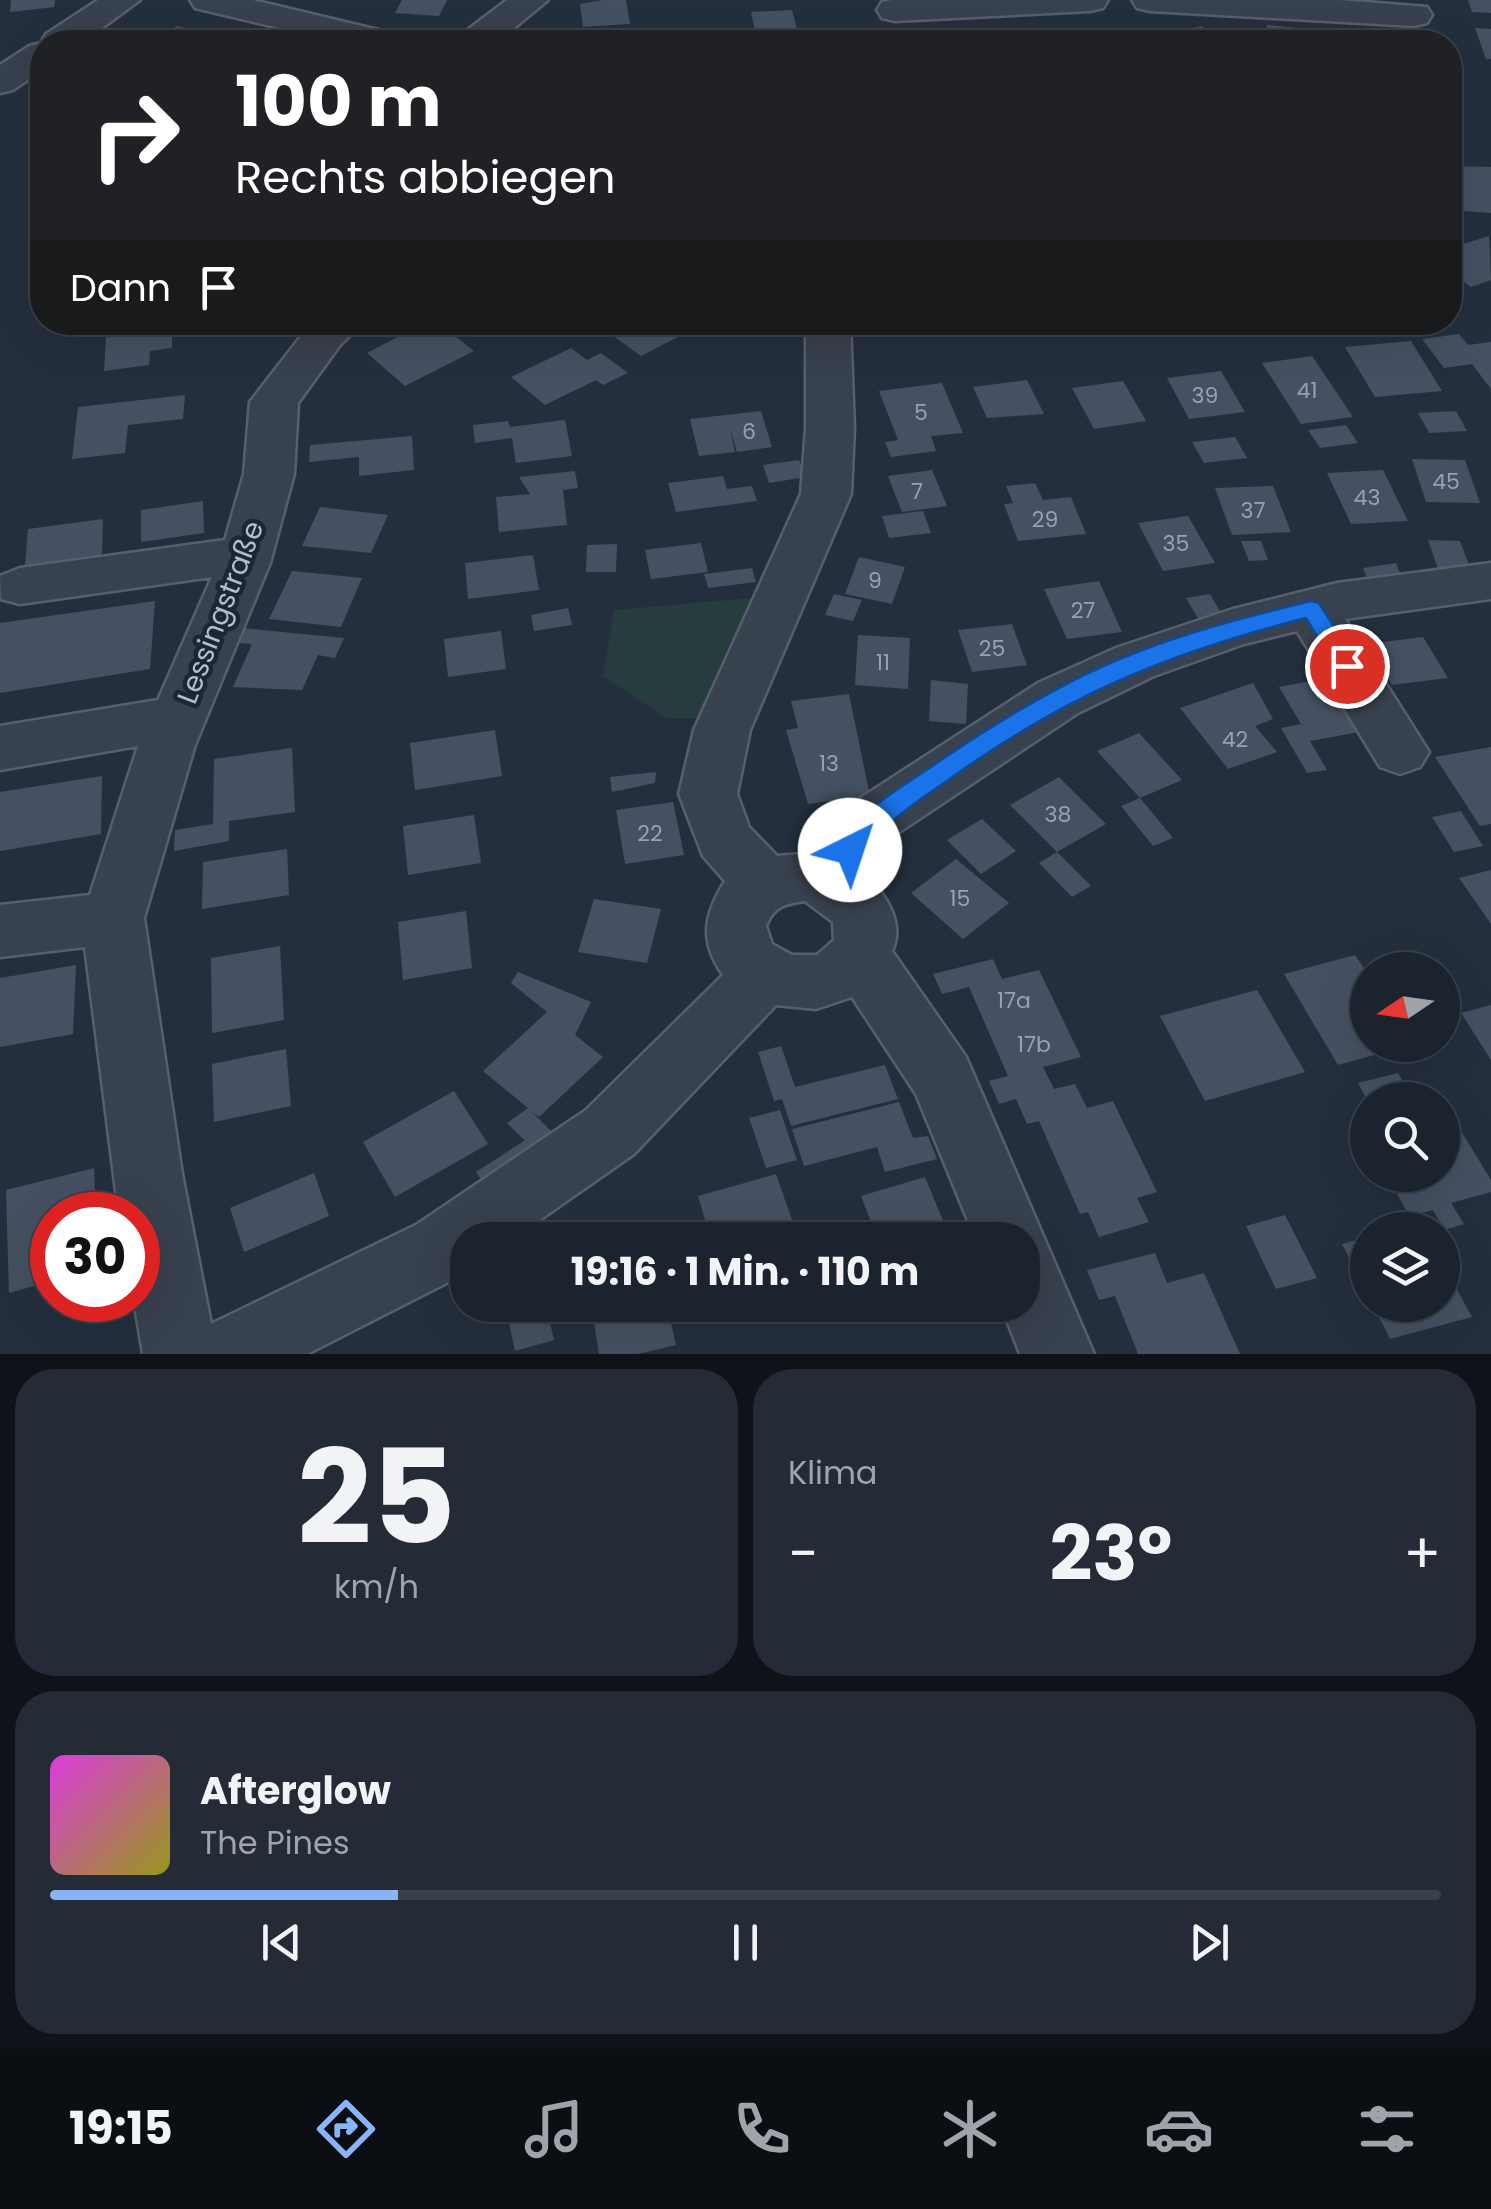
<!DOCTYPE html>
<html lang="de">
<head>
<meta charset="utf-8">
<style>
	:root { --surface:#1b232e; --page:#242b36; --text:#f1f3f6; --muted:#a0a4aa; --line:#39404a; --accent:#8ab4f8 }
	body { margin:0; font-family:Poppins,sans-serif; background:var(--page); color:var(--text); height:100vh; display:flex; flex-direction:column; font-size:38px; white-space:nowrap }
	* { box-sizing:border-box; margin:0 }
	p { font-size:32px; color:var(--muted) }
	.icon { flex:none; width:55px; height:55px; fill:none; stroke:currentColor; stroke-width:2; stroke-linecap:round; stroke-linejoin:round }
	.map { position:relative; height:1354px; overflow:hidden }
	.side { display:flex; flex-direction:column; gap:15px; padding:15px; background:#0f1319; flex:1 }
	.side>* { flex:none }
	.banner { position:absolute; left:30px; top:30px; width:1432px; height:305px; border-radius:40px; box-shadow:0 10px 40px #0002,0 0 0 2px var(--line); background:#202124; color:#fff; overflow:hidden }
	.needle { width:65px; rotate:257deg }
	.tools { position:absolute; left:1350px; top:952px; display:grid; gap:20px }
	.tools a { display:grid; place-items:center; width:110px; height:110px; border-radius:50%; background:var(--surface); box-shadow:0 10px 40px #0002,0 0 0 2px var(--line); font-size:50px }
	.speed { position:absolute; left:30px; top:1192px; display:flex; gap:20px; font-size:50px; font-weight:700; text-align:center }
	.speed>* { display:grid; place-content:center; width:130px; height:130px; border-radius:50%; background:var(--surface); box-shadow:0 10px 40px #0002,0 0 0 2px var(--line); line-height:1 }
	.speed .limit { border:15px solid #d22; background:#fff; color:#111 }
	.pin { position:absolute; display:grid; place-items:center; width:85px; height:85px; color:#fff; margin:-42px; border:5px solid #fff; border-radius:50%; box-shadow:0 2px 10px #0007 }
	.me { position:absolute; width:110px; margin:-55px; rotate:41deg; stroke-linejoin:round; filter:drop-shadow(0 0 8px #0008) }
	.turn { display:flex; align-items:center; gap:35px; height:210px; padding:0 40px; font-size:45px }
	.turn .icon { width:130px; height:130px; stroke-width:2.5 }
	.turn b { display:block; font-size:70px; line-height:85px }
	.then { display:flex; align-items:center; height:95px; padding:0 40px; background:#0003; gap:20px; font-size:38px }
	.big { font-size:75px; font-weight:700; line-height:1.1 }
	.side .widget { flex:1; display:flex; flex-direction:column; justify-content:center; gap:15px; min-width:0; padding:0 35px; border-radius:40px; background:var(--page) }
	.side .dial { align-items:center; gap:0 }
	.dial b { font-size:130px; line-height:1 }
	.song { display:flex; align-items:center; gap:30px }
	.cover { width:120px; height:120px; border-radius:15px; background:linear-gradient(135deg,hsl(300 70% 55%),hsl(60 70% 35%)) }
	.played { height:10px; border-radius:5px; background:linear-gradient(90deg,var(--accent) 25%,var(--line) 25%) }
	.keys { display:flex; justify-content:space-around; direction:ltr }
	.heat { display:flex; justify-content:space-between; align-items:center; font-size:55px; direction:ltr }
	.side .tiles { flex:1; display:grid; gap:15px; grid-template-columns:1fr 1fr }
	.widget:last-child { grid-column:span 2 }
	.trip { position:absolute; left:450px; top:1222px; width:590px; height:100px; border-radius:40px; background:var(--surface); box-shadow:0 10px 40px #0002,0 0 0 2px var(--line); font-weight:700; line-height:100px; text-align:center }
	.menu { display:flex; height:160px; justify-content:space-around; align-items:center; background:#0b0e12; color:var(--muted) }
	.menu .icon { width:70px; height:70px }
	.menu .active { color:var(--accent) }
	.menu b { font-size:45px; color:var(--text) }
	.map>svg:first-child { display:block }
	.green { fill:#263c3f }
	.building { fill:#455162 }
	.lines { fill:none; stroke-linecap:round; stroke-linejoin:round }
	.minor-casing { stroke:#565f6c; stroke-width:5 }
	.minor { fill:#38414e; fill-rule:evenodd }
	.route { fill:#1a73e8; stroke:#114b97; stroke-width:2.5 }
	.labels { text-anchor:middle; stroke-width:9; stroke-linejoin:round; paint-order:stroke }
	.number-label { font-size:22px; fill:#98a1af }
	.street-label { font-size:28px; fill:#b4bcc9; stroke:#1d2633 }
</style>
</head>
<body>
<div class="map">
<svg width="1491" height="1354" viewBox="0 0 1491 1354">
	<rect width="100%" height="100%" fill="#242f3e"/>
	<path class="green" d="M765 597 715 719 666 718 603 676 614 610Z"/>
	<g class="building">
		<path d="M11 0H55L54 7 10 12Z"/>
		<path d="M402 0H447L439 16 395 13Z"/>
		<path d="M603 0H626L630 24 583 27 580 4Z"/>
		<path d="M1468 0H1491V13L1472 12Z"/>
		<path d="M792 10 798 33 823 31 826 42H796L795 38 757 39 751 12Z"/>
		<path d="M1267 25 1336 32V42L1267 39Z"/>
		<path d="M177 26 209 33 197 42H155Z"/>
		<path d="M1202 26 1221 42H1160L1154 37Z"/>
		<path d="M1475 28 1491 29V59H1486Z"/>
		<path d="M1100 31 1115 42H1060V41Z"/>
		<path d="M638 34 640 42H602L601 36Z"/>
		<path d="M1450 166 1491 167V213L1450 210Z"/>
		<path d="M1489 236 1491 280 1471 287 1450 271V248Z"/>
		<path d="M426 322H437L474 351 405 386 367 353Z"/>
		<path d="M620 322H688L672 330 680 336 641 356 605 330Z"/>
		<path d="M172 329V348L150 351 149 365 104 371 106 337Z"/>
		<path d="M1459 334 1468 345 1491 342V389L1472 364 1444 368 1422 339Z"/>
		<path d="M1411 341 1442 391 1375 397 1345 347Z"/>
		<path d="M571 348 587 360 601 353 628 373 603 385 596 380 545 405 511 377Z"/>
		<path d="M1312 356 1353 417 1301 424 1262 363Z"/>
		<path d="M1221 371 1245 412 1189 419 1167 378Z"/>
		<path d="M1027 380 1044 414 987 418 973 387Z"/>
		<path d="M1123 381 1146 421 1094 429 1072 388Z"/>
		<path d="M942 383 963 433 931 436 936 451 891 457 885 442 898 440 879 391Z"/>
		<path d="M185 395 183 419 128 425 125 453 72 459 78 407Z"/>
		<path d="M761 411 772 447 737 452 730 428 735 452 699 456 690 419Z"/>
		<path d="M1456 411 1467 431 1429 433 1418 413Z"/>
		<path d="M565 420 572 456 516 463 512 438 475 443 473 425 508 421 510 427Z"/>
		<path d="M1346 425 1358 443 1320 448 1308 430Z"/>
		<path d="M412 436 414 470 359 476V457L309 462 310 445Z"/>
		<path d="M1235 437 1247 458 1204 463 1192 442Z"/>
		<path d="M1412 459 1465 460 1480 503 1426 502Z"/>
		<path d="M799 460 806 477 769 483 763 465Z"/>
		<path d="M932 470 947 506 902 512 888 476Z"/>
		<path d="M1383 470 1408 521 1351 524 1327 473Z"/>
		<path d="M575 471 578 488 563 490 567 525 499 532 496 497 530 494 519 477Z"/>
		<path d="M723 476 727 489 752 486 757 501 676 512 668 483Z"/>
		<path d="M1035 483 1043 500 1071 497 1086 534 1018 541 1004 504 1013 503 1006 486Z"/>
		<path d="M1273 486 1291 532 1232 535 1215 488Z"/>
		<path d="M203 501 204 533 141 542V510Z"/>
		<path d="M320 507 388 515 371 553 302 546Z"/>
		<path d="M923 511 931 533 889 538 882 516Z"/>
		<path d="M1188 516 1215 563 1163 571 1138 523Z"/>
		<path d="M103 519 102 555 25 566 28 529Z"/>
		<path d="M1428 540 1460 541 1472 573 1439 572Z"/>
		<path d="M1241 541H1261L1268 560 1249 561Z"/>
		<path d="M701 543 708 572 651 579 645 550Z"/>
		<path d="M617 544 616 572H586L587 545Z"/>
		<path d="M533 555 539 590 468 599 465 563Z"/>
		<path d="M859 557 905 567 892 604 845 594Z"/>
		<path d="M1396 563 1403 581 1370 586 1363 568Z"/>
		<path d="M752 568 756 582 708 588 704 574Z"/>
		<path d="M292 571 362 578 341 627 269 619Z"/>
		<path d="M1099 581 1122 632 1067 639 1044 589Z"/>
		<path d="M834 594 862 600 853 621 825 615Z"/>
		<path d="M1210 594 1226 621 1202 625 1186 598Z"/>
		<path d="M155 601 150 669 0 693V623Z"/>
		<path d="M568 608 572 625 534 631 531 615Z"/>
		<path d="M1012 624 1027 665 972 672 958 630Z"/>
		<path d="M242 628 344 638 335 658 318 655 302 690 233 687 252 644 236 643Z"/>
		<path d="M501 631 506 669 448 677 444 639Z"/>
		<path d="M858 635 910 638 908 689 855 685Z"/>
		<path d="M1423 637 1448 678 1392 685 1368 644Z"/>
		<path d="M1337 676 1370 730 1310 741 1327 770 1307 773 1281 728 1301 724 1279 687Z"/>
		<path d="M931 680 968 684 966 724 929 721Z"/>
		<path d="M1253 683 1273 719 1255 726 1277 752 1228 769 1180 708Z"/>
		<path d="M849 694 870 796 808 804 786 730 798 728 791 701Z"/>
		<path d="M495 730 502 776 415 790 410 743Z"/>
		<path d="M1139 733 1182 780 1140 798 1097 751Z"/>
		<path d="M1491 747V824L1480 826 1435 757Z"/>
		<path d="M292 748 295 812 229 821V841L174 851 175 830 213 824 214 759Z"/>
		<path d="M656 772 655 783 612 792 610 777Z"/>
		<path d="M102 776 101 834 0 851V792Z"/>
		<path d="M1059 777 1106 824 1057 852 1010 805Z"/>
		<path d="M1140 798 1173 838 1153 846 1121 806Z"/>
		<path d="M673 802 684 855 625 864 616 810Z"/>
		<path d="M1461 811 1483 846 1454 852 1432 817Z"/>
		<path d="M474 815 481 863 408 875 403 826Z"/>
		<path d="M982 819 1016 851 981 874 947 840Z"/>
		<path d="M287 849 289 895 202 909 203 862Z"/>
		<path d="M1057 852 1091 886 1072 897 1039 863Z"/>
		<path d="M956 859 1009 903 963 939 911 893Z"/>
		<path d="M1491 870V924L1459 878Z"/>
		<path d="M594 899 661 909 647 963 578 952Z"/>
		<path d="M466 911 472 968 403 980 398 922Z"/>
		<path d="M280 946 284 1020 212 1033 211 958Z"/>
		<path d="M1355 955 1368 974V1045L1407 1046 1338 1065 1284 974Z"/>
		<path d="M993 959 1002 979 1039 970 1081 1057 1043 1067 1054 1089 1075 1084 1087 1108 1113 1101 1157 1192 1137 1198 1149 1222 1099 1237 1088 1212 1080 1214 1039 1121 1027 1124 1016 1099 999 1104 989 1081 1008 1076 969 987 942 994 933 974Z"/>
		<path d="M76 965 73 1034 0 1047V978Z"/>
		<path d="M518 972 591 1002 575 1035 603 1057 539 1117 531 1111 574 1154 555 1170 507 1123 528 1108 483 1071 547 1012 511 983Z"/>
		<path d="M1257 990 1305 1072 1205 1101 1160 1016Z"/>
		<path d="M1491 1005V1060L1461 1013Z"/>
		<path d="M781 1046 795 1087 885 1065 898 1099 791 1126 782 1099 774 1101 758 1052Z"/>
		<path d="M286 1049 291 1106 214 1122 212 1064Z"/>
		<path d="M1398 1073 1414 1100H1367L1358 1083Z"/>
		<path d="M454 1091 488 1144 395 1197 363 1142Z"/>
		<path d="M899 1102 913 1138 928 1136 937 1159 885 1172 877 1147 804 1166 792 1129Z"/>
		<path d="M1447 1108 1491 1180V1192L1451 1203 1464 1224 1444 1230 1433 1210 1409 1216 1387 1175H1442V1109Z"/>
		<path d="M780 1110 797 1160 766 1168 749 1118Z"/>
		<path d="M527 1139 547 1166 495 1200 476 1172Z"/>
		<path d="M94 1168 96 1215H52V1281L9 1293 6 1190Z"/>
		<path d="M314 1173 329 1216 244 1252 230 1208Z"/>
		<path d="M776 1174 799 1240H711L698 1196Z"/>
		<path d="M925 1177 951 1240H878L861 1196Z"/>
		<path d="M1285 1215 1317 1278 1276 1289 1246 1226Z"/>
		<path d="M661 1222 665 1240H624L622 1231Z"/>
		<path d="M1368 1237V1295L1342 1244Z"/>
		<path d="M1155 1253 1167 1283 1204 1273 1240 1354H1138L1115 1296 1099 1300 1087 1270Z"/>
		<path d="M1442 1262 1472 1317 1390 1339 1373 1305H1442Z"/>
		<path d="M505 1305H546L554 1340 515 1351Z"/>
		<path d="M591 1305H667L676 1345 638 1354H599Z"/>
	</g>
	<g class="lines">
		<defs>
			<g id="minor">
				<path d="M98 0H140L83 42H42V70L13 90 0 93V65L29 46 41 43 46 34Z"/>
				<path d="M190 0H253L395 34 400 42H339L195 8Z"/>
				<path d="M507 0H548L497 42H457L462 34Z"/>
				<path d="M892 0H1108L1103 8 1090 11 895 21 882 18 877 10 882 2Z"/>
				<path d="M1132 0H1340L1427 7 1432 15 1427 23 1414 26 1150 11 1137 8Z"/>
				<path d="M312 322H364L340 345 298 403 294 474 270 563 195 745 144 918 182 1174 211 1324 416 1225 586 1110 723 975C699 941 704 915 725 881L703 856 679 794 694 730 801 494 806 428V322H850L854 428 851 494 750 730 737 794 749 827 777 856 813 853 853 803 1038 683 1116 648 1233 609 1337 583 1491 563V599L1345 619 1429 752 1420 767 1400 774 1380 767 1297 631 1244 644 1154 676 1078 713 895 835 865 876C886 893 905 924 892 951L966 1057 1094 1354H1020L1001 1305H1022V1240H976L916 1094 852 997 816 1009 776 1005 634 1154 511 1240H468L466 1273 307 1354H143L134 1300H138V1215H119L85 947 0 957V905L90 895 138 746 0 770V726L158 700 212 577 20 604 1 599 0 576 20 568 225 540 244 474 250 402ZM805 901 833 922 834 940 817 955H792L772 944 766 926C774 906 785 904 805 901Z"/>
			</g>
		</defs>
		<use href="#minor" class="minor-casing"/>
		<use href="#minor" class="minor"/>
	</g>
	<path class="route" d="M1311 601 1319 603 1355 660 1358 666 1355 672H1339L1306 618C1168 653 1067 695 951 778 914 804 887 820 859 857H841L838 850C857 812 894 792 928 769 990 726 1057 684 1127 656 1187 632 1249 616 1311 601Z"/>
	<g class="labels">
		<g class="number-label">
			<text x="1307" y="398">41</text>
			<text x="1205" y="403">39</text>
			<text x="921" y="420">5</text>
			<text x="749" y="439">6</text>
			<text x="1446" y="489">45</text>
			<text x="917" y="499">7</text>
			<text x="1367" y="505">43</text>
			<text x="1253" y="518">37</text>
			<text x="1045" y="527">29</text>
			<text x="1176" y="551">35</text>
			<text x="875" y="588">9</text>
			<text x="1083" y="618">27</text>
			<text x="992" y="656">25</text>
			<text x="883" y="670">11</text>
			<text x="1235" y="747">42</text>
			<text x="829" y="771">13</text>
			<text x="1058" y="822">38</text>
			<text x="650" y="841">22</text>
			<text x="960" y="906">15</text>
			<text x="1014" y="1008">17a</text>
			<text x="1034" y="1052">17b</text>
		</g>
		<g class="street-label">
			<text transform="translate(220 612) rotate(-69)" y="10">Lessingstraße</text>
		</g>
	</g>
</svg>
<div class="tools">
<a><svg class="needle" viewBox="-14 -14 28 28"><path d="M0-13l5 13h-10z" fill="#e53935"/><path d="M0 13l5-13h-10z" fill="#a0a4aa"/></svg></a>
<a><svg class="icon" aria-label="search" viewBox="0 0 24 24"><circle cx="10" cy="10" r="6"/><path d="M15 15l6 6"/></svg></a>
<a><svg class="icon" aria-label="layers" viewBox="0 0 24 24"><path d="M12 4l9 5-9 5-9-5zM3 14l9 5 9-5"/></svg></a>
</div>
<div class="speed"><div class="limit">30</div></div>
<div class="pin" style="left:1347px;top:666px;background:#d93025"><svg class="icon" aria-label="arrive" viewBox="0 0 24 24"><path d="M6 21V4h12l-3 4 3 4H6"/></svg></div>
<svg class="me" style="left:850px;top:850px" viewBox="-20 -20 40 40"><circle r="19" fill="#fff"/><path d="M0-13L10 11 0 6-10 11z" fill="#1a73e8"/></svg>
<div class="trip">19:16 · 1 Min. · 110 m</div>
<div class="banner">
<div class="turn"><svg class="icon" aria-label="right" viewBox="0 0 24 24"><path d="M7 20v-9h11M14 6l5 5-5 5"/></svg><div><b>100 m</b>Rechts abbiegen</div></div>
<div class="then">Dann<svg class="icon" aria-label="arrive" viewBox="0 0 24 24"><path d="M6 21V4h12l-3 4 3 4H6"/></svg></div>
</div>
</div>
<section class="side">
<div class="tiles">
<div class="widget dial"><b>25</b><p>km/h</p></div>
<div class="widget"><p>Klima</p>
<div class="heat"><a>−</a><b class="big">23°</b><a>+</a></div>
</div>
<div class="widget">
<div class="song"><i class="cover"></i><div><b>Afterglow</b><p>The Pines</p></div></div>
<div class="played"></div>
<div class="keys"><svg class="icon" aria-label="previous" viewBox="0 0 24 24"><path d="M18 5L8 12l10 7zM5 5v14"/></svg><svg class="icon" aria-label="pause" viewBox="0 0 24 24"><path d="M8 5v14M16 5v14"/></svg><svg class="icon" aria-label="next" viewBox="0 0 24 24"><path d="M6 5l10 7-10 7zM19 5v14"/></svg></div>
</div>
</div>
</section>
<nav class="menu">
<b>19:15</b>
<svg class="icon active" aria-label="directions" viewBox="0 0 24 24"><path d="M12 3l9 9-9 9-9-9zM9 14v-3h6M13 9l2 2-2 2"/></svg>
<svg class="icon" aria-label="music" viewBox="0 0 24 24"><path d="M9 18V5l10-2v13"/><circle cx="6" cy="18" r="3"/><circle cx="16" cy="16" r="3"/></svg>
<svg class="icon" aria-label="phone" viewBox="0 0 24 24"><path d="M5 4h4l2 5-3 2q2 4 5 5l2-3 5 2v4C11 20 4 13 5 4z"/></svg>
<svg class="icon" aria-label="climate" viewBox="0 0 24 24"><path d="M12 3v18M4 7l16 10M4 17L20 7"/></svg>
<svg class="icon" aria-label="car" viewBox="0 0 24 24"><path d="M5 17H2v-5l4-1 3-4h7l3 4 3 1v5h-3M9 17h6M6 11h13"/><circle cx="7" cy="17" r="2"/><circle cx="17" cy="17" r="2"/></svg>
<svg class="icon" aria-label="filters" viewBox="0 0 24 24"><path d="M4 7h16M4 17h16"/><circle cx="9" cy="7" r="2"/><circle cx="15" cy="17" r="2"/></svg>
</nav>
</body>
</html>
